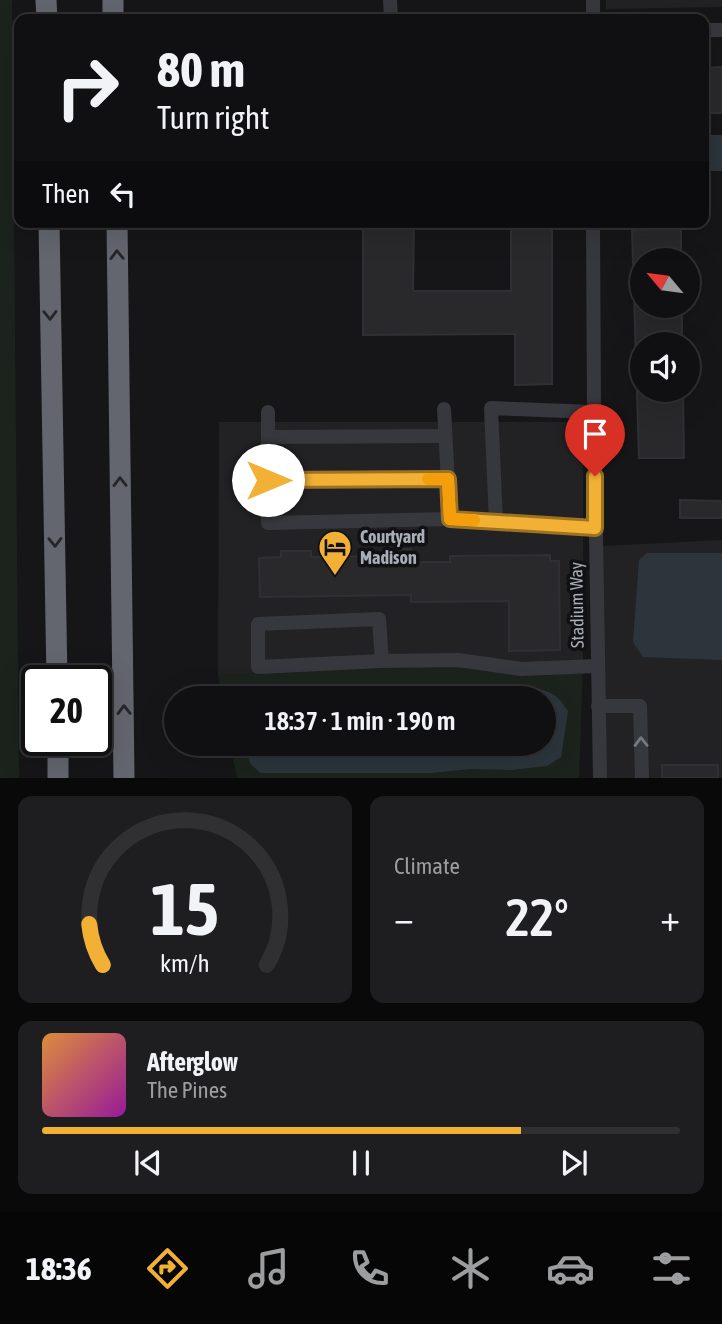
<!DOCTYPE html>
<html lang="en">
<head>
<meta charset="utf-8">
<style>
	:root { --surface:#101012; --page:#1e1e20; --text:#f1f3f6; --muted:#9c9d9f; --line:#303032; --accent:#f2b134 }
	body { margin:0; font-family:"Asap Condensed",sans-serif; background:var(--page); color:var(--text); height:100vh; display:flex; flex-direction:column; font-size:26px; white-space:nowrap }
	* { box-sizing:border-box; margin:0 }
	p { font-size:23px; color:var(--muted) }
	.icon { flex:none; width:38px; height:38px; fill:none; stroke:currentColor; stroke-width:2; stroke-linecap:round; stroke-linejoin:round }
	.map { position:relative; height:778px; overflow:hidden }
	.side { display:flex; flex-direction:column; gap:18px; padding:18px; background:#09090a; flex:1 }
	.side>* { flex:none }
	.guide { position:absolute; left:14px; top:14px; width:695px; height:214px; border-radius:14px; box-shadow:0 7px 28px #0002,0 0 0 2px var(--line); background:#101012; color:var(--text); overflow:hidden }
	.needle { width:46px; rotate:299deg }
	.buttons { position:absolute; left:630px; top:248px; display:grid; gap:14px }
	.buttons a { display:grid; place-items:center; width:70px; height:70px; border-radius:50%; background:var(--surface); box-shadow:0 7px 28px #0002,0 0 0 2px var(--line); font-size:35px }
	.speed { position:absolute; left:21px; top:665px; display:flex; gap:14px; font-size:35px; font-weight:700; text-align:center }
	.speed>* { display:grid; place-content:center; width:91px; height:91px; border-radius:50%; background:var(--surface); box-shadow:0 7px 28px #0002,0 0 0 2px var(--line); line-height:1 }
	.speed .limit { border:4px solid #111; border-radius:10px; background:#fff; color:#111 }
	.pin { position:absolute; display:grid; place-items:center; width:60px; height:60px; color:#fff; margin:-72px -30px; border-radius:50% 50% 50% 0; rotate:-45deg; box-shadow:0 0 7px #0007 }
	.pin .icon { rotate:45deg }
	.me { position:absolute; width:77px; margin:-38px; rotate:90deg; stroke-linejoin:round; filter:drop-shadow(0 0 5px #0008) }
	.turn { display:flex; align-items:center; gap:24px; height:147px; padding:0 28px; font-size:32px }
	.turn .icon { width:91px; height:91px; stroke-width:2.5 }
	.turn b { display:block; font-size:49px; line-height:60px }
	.then { display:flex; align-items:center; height:66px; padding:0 28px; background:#0003; gap:14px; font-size:26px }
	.big { font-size:52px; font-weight:600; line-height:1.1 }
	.side .card { flex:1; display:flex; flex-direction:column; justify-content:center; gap:10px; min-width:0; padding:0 24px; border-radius:14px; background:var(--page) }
	.side .dial { align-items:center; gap:0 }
	.dial svg { height:182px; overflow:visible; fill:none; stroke:var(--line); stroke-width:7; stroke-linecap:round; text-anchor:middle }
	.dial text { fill:var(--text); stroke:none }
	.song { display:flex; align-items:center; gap:21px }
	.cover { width:84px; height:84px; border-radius:10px; background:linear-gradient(135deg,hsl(30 70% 55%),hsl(300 70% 35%)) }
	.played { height:7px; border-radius:4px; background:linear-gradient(90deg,var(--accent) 75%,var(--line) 75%) }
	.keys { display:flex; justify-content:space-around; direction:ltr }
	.heat { display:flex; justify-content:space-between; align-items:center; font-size:38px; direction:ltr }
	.side .tiles { flex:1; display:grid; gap:18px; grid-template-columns:1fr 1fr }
	.card:last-child { grid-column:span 2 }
	.trip { position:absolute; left:164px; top:686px; width:392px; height:70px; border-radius:35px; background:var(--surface); box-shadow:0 7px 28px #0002,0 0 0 2px var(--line); font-weight:600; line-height:70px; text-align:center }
	.dock { display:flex; height:112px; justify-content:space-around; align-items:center; background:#060607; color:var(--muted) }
	.dock .icon { width:49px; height:49px }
	.dock .current { color:var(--accent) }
	.dock b { font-size:32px; color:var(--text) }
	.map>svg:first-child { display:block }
	.built { fill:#222225 }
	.green { fill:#1c231d }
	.water { fill:#2c353c }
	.building { fill:#29292c; stroke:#303034; stroke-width:2 }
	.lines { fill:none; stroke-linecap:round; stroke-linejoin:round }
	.minor { stroke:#37383d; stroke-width:14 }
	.highway { stroke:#63666e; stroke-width:21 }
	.oneway { stroke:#26262a }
	.oneway2 { stroke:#757881 }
	.route-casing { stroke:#9d7322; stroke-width:18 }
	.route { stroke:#f2b134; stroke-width:12 }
	.slow { stroke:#f59e0b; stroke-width:12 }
	.labels { text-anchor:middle; stroke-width:7; stroke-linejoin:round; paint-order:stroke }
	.poi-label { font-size:18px; font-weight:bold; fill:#a8adb8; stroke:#111113; text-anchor:start }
	.street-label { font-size:18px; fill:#a8adb8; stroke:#111113 }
</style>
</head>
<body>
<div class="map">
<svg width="722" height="778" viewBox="0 0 722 778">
	<rect width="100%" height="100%" fill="#161618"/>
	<g class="built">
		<path d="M606 0H722V7L606 9Z"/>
		<path d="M219 422H583V662L510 663 218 675Z"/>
		<path d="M722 540V778H603V546Z"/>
	</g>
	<g class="green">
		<path d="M0 0H12L19 778H0Z"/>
		<path d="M583 662 579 778H237L230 744H544V698H222L218 675 510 663Z"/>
	</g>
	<g class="water">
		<rect x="704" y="135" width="18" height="36"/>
		<path d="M647 553H722V660L643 657 633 642 639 560Z"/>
		<path d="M528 687C548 690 557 693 568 711L561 757 547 766 512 770 471 769 431 773H261C248 763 247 761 249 744H544V698H415Z"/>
	</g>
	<g class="building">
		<path d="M722 67V113H704V68Z"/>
		<path d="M363 222H414L413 291H511V222H552V384L515 385V334L363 335Z"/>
		<path d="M681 228V261H642V306H682V345H642V390H683L684 458H639L632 230Z"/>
		<path d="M680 500 722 501V518H680Z"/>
		<path d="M395 549H411V562H450V556L550 555V561H559L560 650 509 651V601L411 602V595L260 597 259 558 281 557V551H311V557L395 556Z"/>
		<rect x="662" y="765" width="56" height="13"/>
	</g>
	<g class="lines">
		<g class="minor">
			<path d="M390 0 391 19"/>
			<path d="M593 0V19"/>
			<path d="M704 30H722"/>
			<path d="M593 222 594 412 600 778"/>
			<path d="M268 412V523L450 519 444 409"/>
			<path d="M268 437 445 436"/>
			<path d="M268 480 448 479"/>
			<path d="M450 519 496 522 491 408 594 412"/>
			<path d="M496 522 595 528"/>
			<path d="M379 619 382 661 258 667V624Z"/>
			<path d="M382 661 458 660 521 669 597 666"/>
			<path d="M598 706H640L642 778"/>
		</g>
		<g class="highway">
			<path d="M46 0 47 19"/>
			<path d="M113 0V19"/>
			<path d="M49 222 57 681"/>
			<path d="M117 222 124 778"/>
			<path d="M58 740V778"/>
		</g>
	</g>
	<defs><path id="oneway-chevron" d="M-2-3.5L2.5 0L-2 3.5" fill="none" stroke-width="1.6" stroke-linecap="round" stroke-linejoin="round" transform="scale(1.75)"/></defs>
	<g class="oneway">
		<use href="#oneway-chevron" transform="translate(117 255) rotate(-91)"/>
		<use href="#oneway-chevron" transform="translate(50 315) rotate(89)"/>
		<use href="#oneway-chevron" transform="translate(120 482) rotate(-91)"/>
		<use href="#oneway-chevron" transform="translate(55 542) rotate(89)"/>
		<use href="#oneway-chevron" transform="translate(124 710) rotate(-91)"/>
	</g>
	<use class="oneway2" href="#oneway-chevron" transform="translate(641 742) rotate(-91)"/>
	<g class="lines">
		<defs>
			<path id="route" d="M268 480 448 479 450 519 595 528V476"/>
		</defs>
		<use href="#route" class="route-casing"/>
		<use href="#route" class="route"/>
		<path class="slow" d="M428 479H448L450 519 474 520"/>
	</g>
	<defs>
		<symbol id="hotel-pin" viewBox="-11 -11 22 30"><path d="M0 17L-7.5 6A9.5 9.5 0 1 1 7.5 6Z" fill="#f2b134" stroke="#111113"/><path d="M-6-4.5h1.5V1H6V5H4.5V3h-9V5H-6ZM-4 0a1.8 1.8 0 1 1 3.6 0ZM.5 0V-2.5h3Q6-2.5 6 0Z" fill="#111"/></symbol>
	</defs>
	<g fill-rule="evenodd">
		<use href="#hotel-pin" x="316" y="528" width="38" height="52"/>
	</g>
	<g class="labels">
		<g class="poi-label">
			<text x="360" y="543">Courtyard<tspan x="360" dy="21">Madison</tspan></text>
		</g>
		<g class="street-label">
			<text transform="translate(577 605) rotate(-91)" y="6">Stadium Way</text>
		</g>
	</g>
</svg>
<div class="buttons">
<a><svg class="needle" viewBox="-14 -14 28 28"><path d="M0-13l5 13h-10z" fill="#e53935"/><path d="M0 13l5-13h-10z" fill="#9c9d9f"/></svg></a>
<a><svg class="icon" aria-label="sound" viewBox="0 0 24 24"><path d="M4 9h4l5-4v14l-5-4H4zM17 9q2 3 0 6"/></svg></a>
</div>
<div class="speed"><div class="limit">20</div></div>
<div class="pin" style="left:595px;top:476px;background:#d93025"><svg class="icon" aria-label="arrive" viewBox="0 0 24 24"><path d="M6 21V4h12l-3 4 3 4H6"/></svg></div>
<svg class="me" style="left:268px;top:480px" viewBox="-20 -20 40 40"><circle r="19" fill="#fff"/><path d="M0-13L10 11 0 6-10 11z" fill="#f2b134"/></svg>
<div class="trip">18:37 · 1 min · 190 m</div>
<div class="guide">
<div class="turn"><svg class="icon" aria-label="right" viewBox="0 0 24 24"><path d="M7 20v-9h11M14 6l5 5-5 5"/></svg><div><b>80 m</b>Turn right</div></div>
<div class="then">Then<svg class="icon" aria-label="left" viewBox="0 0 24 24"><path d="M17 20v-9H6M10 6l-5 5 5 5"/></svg></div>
</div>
</div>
<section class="side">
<div class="tiles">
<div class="card dial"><svg viewBox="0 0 100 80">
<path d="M14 69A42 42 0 1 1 86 69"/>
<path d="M14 69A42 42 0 0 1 8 51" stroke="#f2b134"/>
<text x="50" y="56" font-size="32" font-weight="700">15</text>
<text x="50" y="72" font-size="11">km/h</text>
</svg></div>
<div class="card"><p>Climate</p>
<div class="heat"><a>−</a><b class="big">22°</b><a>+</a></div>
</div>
<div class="card">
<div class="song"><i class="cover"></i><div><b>Afterglow</b><p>The Pines</p></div></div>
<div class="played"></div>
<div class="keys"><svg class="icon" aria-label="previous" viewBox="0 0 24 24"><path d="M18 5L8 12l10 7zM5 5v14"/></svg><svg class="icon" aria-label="pause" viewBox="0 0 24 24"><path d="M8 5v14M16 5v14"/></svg><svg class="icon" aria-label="next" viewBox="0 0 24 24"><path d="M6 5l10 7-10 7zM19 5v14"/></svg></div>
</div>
</div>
</section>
<nav class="dock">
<b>18:36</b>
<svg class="icon current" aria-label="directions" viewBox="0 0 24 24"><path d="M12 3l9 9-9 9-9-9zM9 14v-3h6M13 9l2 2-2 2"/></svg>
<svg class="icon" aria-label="music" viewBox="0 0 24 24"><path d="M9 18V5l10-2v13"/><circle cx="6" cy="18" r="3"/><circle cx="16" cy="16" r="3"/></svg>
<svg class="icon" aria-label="phone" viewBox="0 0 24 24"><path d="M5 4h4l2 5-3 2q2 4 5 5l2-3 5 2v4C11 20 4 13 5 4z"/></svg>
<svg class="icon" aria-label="climate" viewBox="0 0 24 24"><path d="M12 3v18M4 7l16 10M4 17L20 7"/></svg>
<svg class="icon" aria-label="car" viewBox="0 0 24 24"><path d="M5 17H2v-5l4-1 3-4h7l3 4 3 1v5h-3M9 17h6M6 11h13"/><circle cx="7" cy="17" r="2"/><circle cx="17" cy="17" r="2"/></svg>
<svg class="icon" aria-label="filters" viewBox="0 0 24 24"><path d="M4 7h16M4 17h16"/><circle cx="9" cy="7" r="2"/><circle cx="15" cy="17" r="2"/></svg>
</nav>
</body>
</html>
